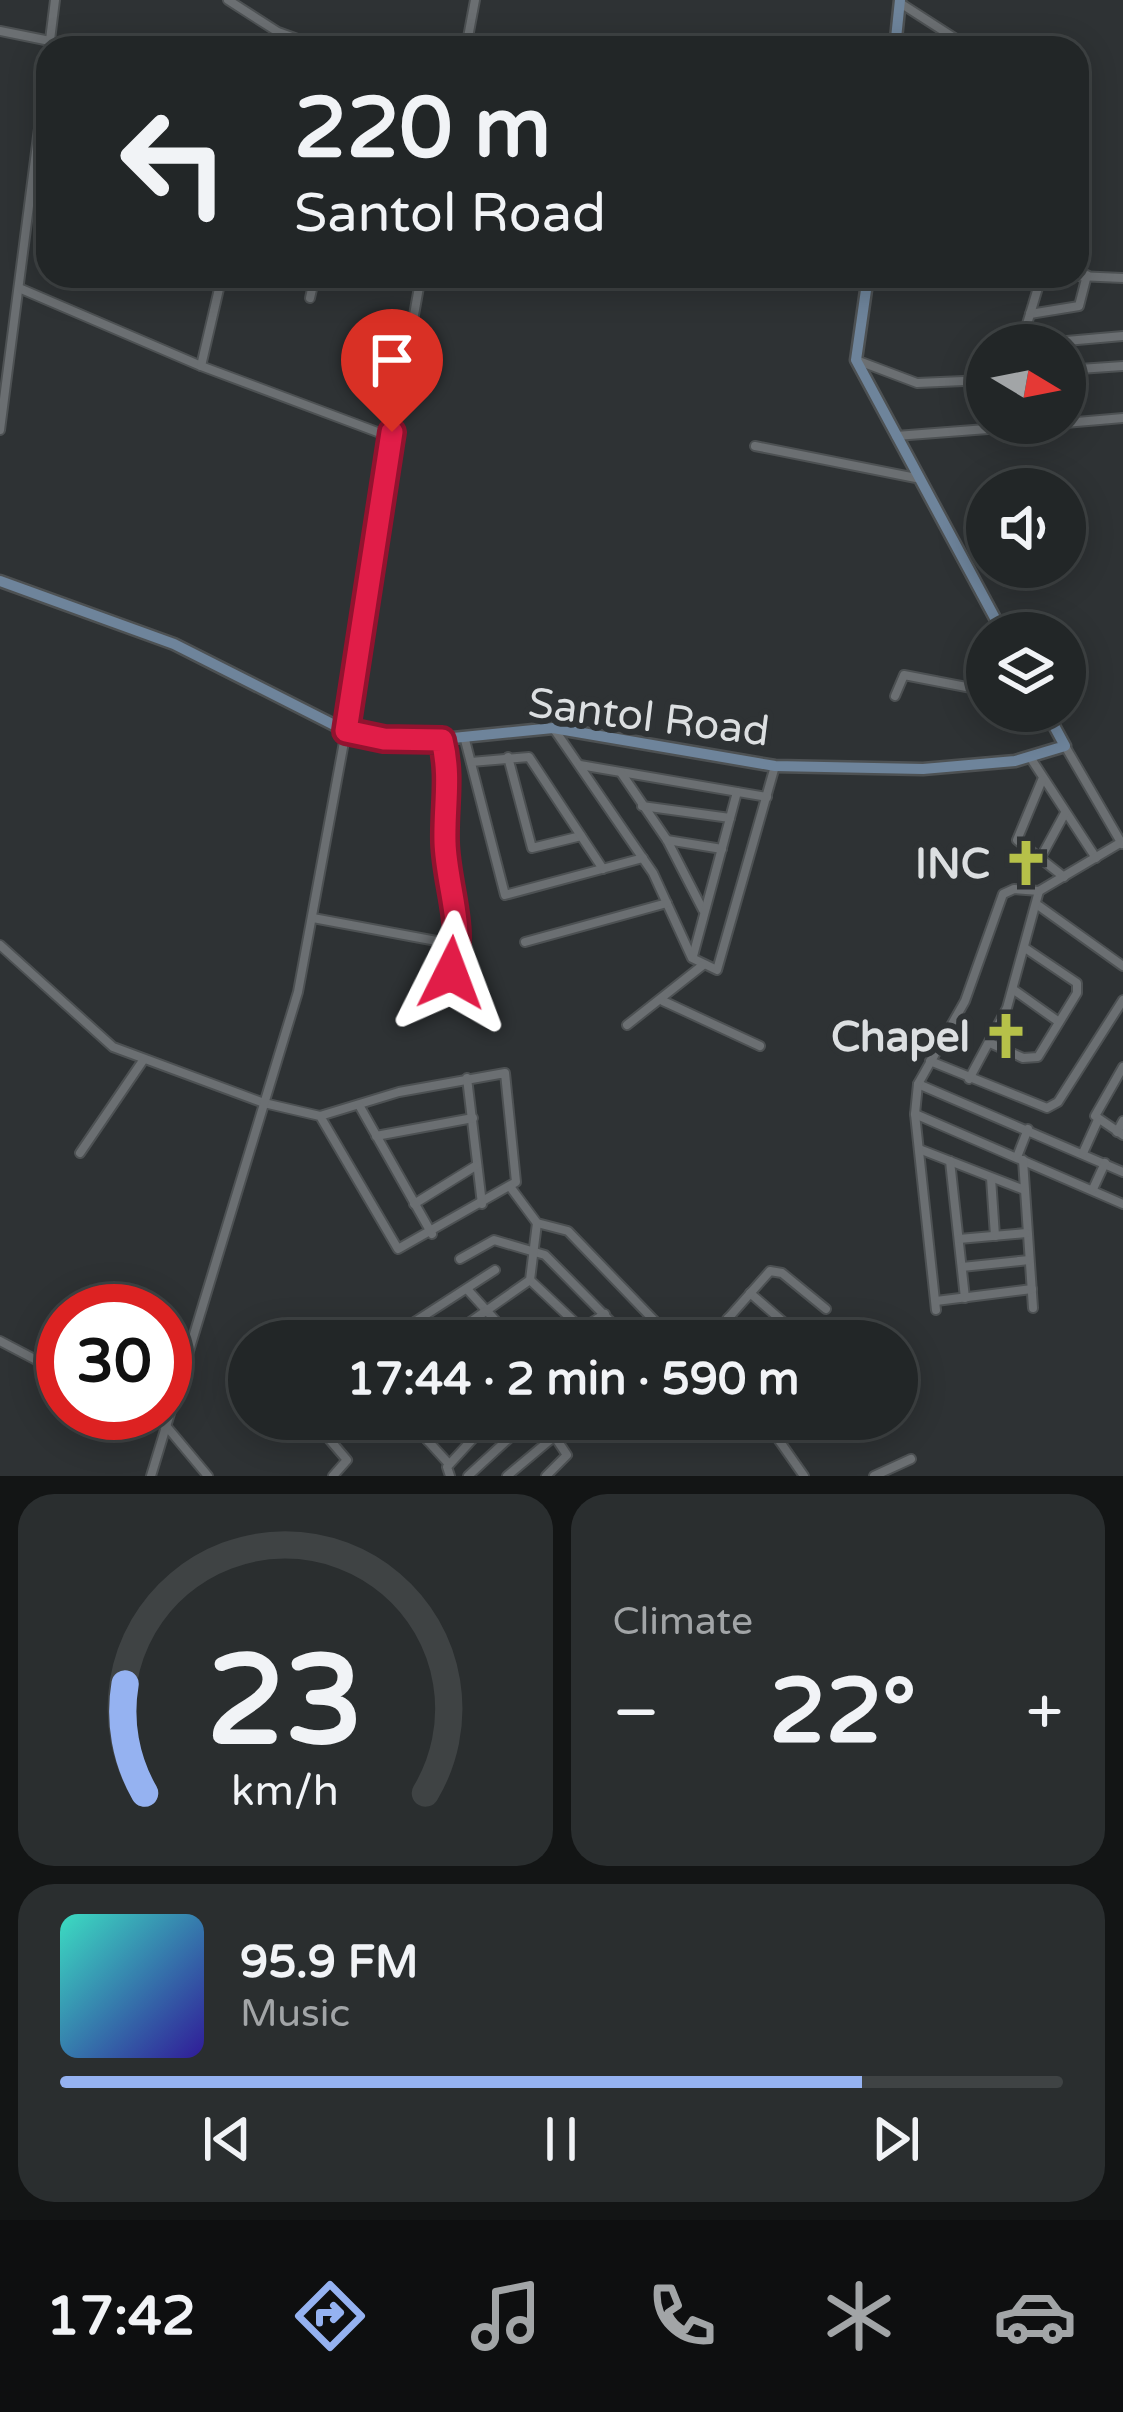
<!DOCTYPE html>
<html lang="en">
<head>
<meta charset="utf-8">
<style>
	:root { --surface:#222627; --page:#2a2e2f; --text:#f1f3f6; --muted:#a2a5a7; --line:#3f4344; --accent:#95b2f1 }
	body { margin:0; font-family:"Varela Round",sans-serif; background:var(--page); color:var(--text); height:100vh; display:flex; flex-direction:column; font-size:45px; white-space:nowrap }
	* { box-sizing:border-box; margin:0 }
	p { font-size:39px; color:var(--muted) }
	.icon { flex:none; width:66px; height:66px; fill:none; stroke:currentColor; stroke-width:2; stroke-linecap:round; stroke-linejoin:round }
	.map { position:relative; height:1476px; overflow:hidden }
	.details { display:flex; flex-direction:column; gap:18px; padding:18px; background:#131515; flex:1 }
	.details>* { flex:none }
	.guide { position:absolute; left:36px; top:36px; width:1053px; height:252px; border-radius:36px; box-shadow:0 6px 30px #0003,0 0 0 3px var(--line); background:#222627; color:var(--text); overflow:hidden }
	.needle { width:78px; rotate:100deg }
	.tools { position:absolute; left:966px; top:324px; display:grid; gap:24px }
	.tools a { display:grid; place-items:center; width:120px; height:120px; border-radius:50%; background:var(--surface); box-shadow:0 6px 30px #0003,0 0 0 3px var(--line); font-size:60px }
	.speed { position:absolute; left:36px; top:1284px; display:flex; gap:24px; font-size:60px; font-weight:700; text-align:center }
	.speed>* { display:grid; place-content:center; width:156px; height:156px; border-radius:50%; background:var(--surface); box-shadow:0 6px 30px #0003,0 0 0 3px var(--line); line-height:1 }
	.speed .limit { border:18px solid #d22; background:#fff; color:#111 }
	.pin { position:absolute; display:grid; place-items:center; width:102px; height:102px; color:#fff; margin:-123px -51px; border-radius:50% 50% 50% 0; rotate:-45deg; box-shadow:0 0 12px #0007 }
	.pin .icon { rotate:45deg }
	.me { position:absolute; width:132px; margin:-66px; rotate:3deg; stroke-linejoin:round; filter:drop-shadow(0 0 9px #0008) }
	.turn { display:flex; align-items:center; gap:42px; height:252px; padding:0 60px; font-size:54px }
	.turn .icon { width:156px; height:156px; stroke-width:2.5 }
	.turn b { display:block; font-size:84px; line-height:102px }
	.big { font-size:90px; font-weight:700; line-height:1.1 }
	.details .widget { flex:1; display:flex; flex-direction:column; justify-content:center; gap:18px; min-width:0; padding:0 42px; border-radius:36px; background:var(--page) }
	.details .dial { align-items:center; gap:0 }
	.dial svg { height:312px; overflow:visible; fill:none; stroke:var(--line); stroke-width:7; stroke-linecap:round; text-anchor:middle }
	.dial text { fill:var(--text); stroke:none }
	.song { display:flex; align-items:center; gap:36px }
	.cover { width:144px; height:144px; border-radius:18px; background:linear-gradient(135deg,hsl(170 70% 55%),hsl(250 70% 35%)) }
	.played { height:12px; border-radius:6px; background:linear-gradient(90deg,var(--accent) 80%,var(--line) 80%) }
	.keys { display:flex; justify-content:space-around; direction:ltr }
	.heat { display:flex; justify-content:space-between; align-items:center; font-size:66px; direction:ltr }
	.details .tiles { flex:1; display:grid; gap:18px; grid-template-columns:1fr 1fr }
	.widget:last-child { grid-column:span 2 }
	.trip { position:absolute; left:228px; top:1320px; width:690px; height:120px; border-radius:60px; background:var(--surface); box-shadow:0 6px 30px #0003,0 0 0 3px var(--line); font-weight:700; line-height:120px; text-align:center }
	.menu { display:flex; height:192px; justify-content:space-around; align-items:center; background:#0e0f10; color:var(--muted) }
	.menu .icon { width:84px; height:84px }
	.menu .selected { color:var(--accent) }
	.menu b { font-size:54px; color:var(--text) }
	.map>svg:first-child { display:block }
	.lines { fill:none; stroke-linecap:round; stroke-linejoin:round }
	.street-casing { stroke:#4d5153; stroke-width:12 }
	.secondary-casing { stroke:#4d5153; stroke-width:15 }
	.street { stroke:#6b6f72; stroke-width:8 }
	.secondary { stroke:#6e849b; stroke-width:10 }
	.route-casing { stroke:#92132f; stroke-width:30 }
	.route { stroke:#e11d48; stroke-width:21 }
	.labels { text-anchor:middle; stroke-width:12; stroke-linejoin:round; paint-order:stroke }
	.street-label { font-size:42px; fill:#dcdfe1; stroke:#2e3234 }
	.poi-label { font-size:42px; font-weight:bold; fill:#dcdfe1; stroke:#2e3234; text-anchor:end }
</style>
</head>
<body>
<div class="map">
<svg width="1123" height="1476" viewBox="0 0 1123 1476">
	<rect width="100%" height="100%" fill="#2e3234"/>
	<g class="lines">
		<defs>
			<g id="street">
				<path d="M228 0 278 32 322 48"/>
				<path d="M900 3 970 48"/>
				<path d="M0 31 50 41"/>
				<path d="M49 48 55 0"/>
				<path d="M466 48 475 0"/>
				<path d="M1077 276 1123 278"/>
				<path d="M19 288 201 366 388 436 394 426 421 276"/>
				<path d="M310 298 315 276"/>
				<path d="M1030 314 1079 306 1087 275"/>
				<path d="M1021 344 1040 281 1067 276"/>
				<path d="M1021 345 1123 336"/>
				<path d="M856 360 917 383 987 380"/>
				<path d="M201 366 222 276"/>
				<path d="M1065 370 1123 366"/>
				<path d="M1065 423 1123 418"/>
				<path d="M0 430 48 59"/>
				<path d="M896 436 1065 423"/>
				<path d="M755 446 916 478"/>
				<path d="M895 696 904 675 987 691"/>
				<path d="M554 729 653 873 692 958 717 970 775 766"/>
				<path d="M464 736 505 895 643 858"/>
				<path d="M443 739C451 776 444 805 445 842 446 885 466 931 451 973"/>
				<path d="M1065 746 1122 844"/>
				<path d="M508 757 532 848 581 836"/>
				<path d="M1030 757 1096 858"/>
				<path d="M471 762 529 757 603 869"/>
				<path d="M580 765 767 797"/>
				<path d="M622 774 667 840 703 910"/>
				<path d="M1042 780 1017 840 1064 877"/>
				<path d="M642 806 730 818"/>
				<path d="M667 840 722 849"/>
				<path d="M1040 859 1065 813"/>
				<path d="M1039 906 1123 966"/>
				<path d="M313 918 458 945"/>
				<path d="M525 942 667 903"/>
				<path d="M0 945 113 1047 264 1103 320 1116 398 1249 516 1182 505 1073 399 1092 320 1116"/>
				<path d="M693 956 737 792"/>
				<path d="M1014 990 1059 1022"/>
				<path d="M663 1001 760 1046"/>
				<path d="M627 1025 703 965"/>
				<path d="M990 1043 1023 1058 1038 1057 1077 993V983L1025 948"/>
				<path d="M930 1061 1047 1108 1058 1102 1123 1000"/>
				<path d="M1123 1067 1095 1116 1123 1135"/>
				<path d="M467 1078 482 1204"/>
				<path d="M969 1079 1007 1008 1039 891"/>
				<path d="M918 1084 1123 1172"/>
				<path d="M359 1105 432 1234"/>
				<path d="M915 1114 1123 1204"/>
				<path d="M1117 1132 1123 1121"/>
				<path d="M376 1136 473 1118"/>
				<path d="M919 1149 1022 1189"/>
				<path d="M80 1153 144 1059"/>
				<path d="M1083 1153 1097 1122"/>
				<path d="M1017 1157 1028 1129"/>
				<path d="M1023 1160 1033 1308"/>
				<path d="M950 1161 965 1298"/>
				<path d="M991 1178 995 1236"/>
				<path d="M511 1188 537 1223 568 1231 674 1341"/>
				<path d="M1093 1189 1105 1163"/>
				<path d="M414 1204 477 1165"/>
				<path d="M959 1239 1026 1233"/>
				<path d="M460 1259 494 1240 545 1255 624 1335 622 1341"/>
				<path d="M962 1267 1029 1260"/>
				<path d="M530 1280 582 1329"/>
				<path d="M467 1289 514 1341"/>
				<path d="M750 1293 803 1339"/>
				<path d="M936 1301 1032 1289"/>
				<path d="M936 1310 915 1114 918 1084 965 1001 1003 894 1014 889 1039 891 1120 843"/>
				<path d="M728 1318 754 1341"/>
				<path d="M0 1341 63 1374"/>
				<path d="M385 1341 495 1270"/>
				<path d="M443 1341 530 1280 537 1223"/>
				<path d="M562 1341 605 1314"/>
				<path d="M708 1341 770 1271 782 1273 826 1309"/>
				<path d="M139 1413 167 1427 208 1476"/>
				<path d="M312 1419 347 1460 333 1476"/>
				<path d="M408 1419 428 1441 449 1419"/>
				<path d="M543 1419 567 1455 546 1476"/>
				<path d="M764 1419 804 1476"/>
				<path d="M428 1441 449 1464"/>
				<path d="M151 1476 298 992 346 731 388 436"/>
				<path d="M450 1476 447 1467 491 1419"/>
				<path d="M468 1476 530 1419"/>
				<path d="M507 1476 556 1435"/>
				<path d="M874 1476 911 1459"/>
			</g>
			<g id="secondary">
				<path d="M895 48 900 0"/>
				<path d="M868 276 856 360 1003 633"/>
				<path d="M0 581 174 644 346 731 384 739H443L553 728 775 766 923 769 1015 761 1065 746 1046 711"/>
			</g>
		</defs>
		<use href="#street" class="street-casing"/>
		<use href="#secondary" class="secondary-casing"/>
		<use href="#street" class="street"/>
		<use href="#secondary" class="secondary"/>
	</g>
	<g class="lines">
		<defs>
			<path id="route" d="M392 432 346 731 384 739 442 740C451 777 444 805 445 842 446 885 467 932 451 973"/>
		</defs>
		<use href="#route" class="route-casing"/>
		<use href="#route" class="route"/>
	</g>
	<defs>
		<symbol id="church-bare" viewBox="-9 -9 18 18"><path d="M-1.2-6h2.4v3.5h3.3v2.4h-3.3V6h-2.4V-.1h-3.3v-2.4h3.3Z" fill="#b6c149" stroke="#2e3234" stroke-width="2.5" paint-order="stroke"/></symbol>
	</defs>
	<g fill-rule="evenodd">
		<use href="#church-bare" x="993" y="830" width="66" height="66"/>
		<use href="#church-bare" x="973" y="1003" width="66" height="66"/>
	</g>
	<g class="labels">
		<g class="street-label">
			<text transform="translate(649 716) rotate(7)" y="15">Santol Road</text>
		</g>
		<g class="poi-label">
			<text x="990" y="878">INC</text>
			<text x="970" y="1051">Chapel</text>
		</g>
	</g>
</svg>
<div class="tools">
<a><svg class="needle" viewBox="-14 -14 28 28"><path d="M0-13l5 13h-10z" fill="#e53935"/><path d="M0 13l5-13h-10z" fill="#a2a5a7"/></svg></a>
<a><svg class="icon" aria-label="sound" viewBox="0 0 24 24"><path d="M4 9h4l5-4v14l-5-4H4zM17 9q2 3 0 6"/></svg></a>
<a><svg class="icon" aria-label="layers" viewBox="0 0 24 24"><path d="M12 4l9 5-9 5-9-5zM3 14l9 5 9-5"/></svg></a>
</div>
<div class="speed"><div class="limit">30</div></div>
<div class="pin" style="left:392px;top:432px;background:#d93025"><svg class="icon" aria-label="arrive" viewBox="0 0 24 24"><path d="M6 21V4h12l-3 4 3 4H6"/></svg></div>
<svg class="me" style="left:451px;top:973px" viewBox="-20 -20 40 40"><path d="M0-17L14 15 0 8-14 15z" fill="#e11d48" stroke="#fff" stroke-width="4"/></svg>
<div class="trip">17:44 · 2 min · 590 m</div>
<div class="guide">
<div class="turn"><svg class="icon" aria-label="left" viewBox="0 0 24 24"><path d="M17 20v-9H6M10 6l-5 5 5 5"/></svg><div><b>220 m</b>Santol Road</div></div>
</div>
</div>
<section class="details">
<div class="tiles">
<div class="widget dial"><svg viewBox="0 0 100 80">
<path d="M14 69A42 42 0 1 1 86 69"/>
<path d="M14 69A42 42 0 0 1 9 41" stroke="#95b2f1"/>
<text x="50" y="56" font-size="32" font-weight="700">23</text>
<text x="50" y="72" font-size="11">km/h</text>
</svg></div>
<div class="widget"><p>Climate</p>
<div class="heat"><a>−</a><b class="big">22°</b><a>+</a></div>
</div>
<div class="widget">
<div class="song"><i class="cover"></i><div><b>95.9 FM</b><p>Music</p></div></div>
<div class="played"></div>
<div class="keys"><svg class="icon" aria-label="previous" viewBox="0 0 24 24"><path d="M18 5L8 12l10 7zM5 5v14"/></svg><svg class="icon" aria-label="pause" viewBox="0 0 24 24"><path d="M8 5v14M16 5v14"/></svg><svg class="icon" aria-label="next" viewBox="0 0 24 24"><path d="M6 5l10 7-10 7zM19 5v14"/></svg></div>
</div>
</div>
</section>
<nav class="menu">
<b>17:42</b>
<svg class="icon selected" aria-label="directions" viewBox="0 0 24 24"><path d="M12 3l9 9-9 9-9-9zM9 14v-3h6M13 9l2 2-2 2"/></svg>
<svg class="icon" aria-label="music" viewBox="0 0 24 24"><path d="M9 18V5l10-2v13"/><circle cx="6" cy="18" r="3"/><circle cx="16" cy="16" r="3"/></svg>
<svg class="icon" aria-label="phone" viewBox="0 0 24 24"><path d="M5 4h4l2 5-3 2q2 4 5 5l2-3 5 2v4C11 20 4 13 5 4z"/></svg>
<svg class="icon" aria-label="climate" viewBox="0 0 24 24"><path d="M12 3v18M4 7l16 10M4 17L20 7"/></svg>
<svg class="icon" aria-label="car" viewBox="0 0 24 24"><path d="M5 17H2v-5l4-1 3-4h7l3 4 3 1v5h-3M9 17h6M6 11h13"/><circle cx="7" cy="17" r="2"/><circle cx="17" cy="17" r="2"/></svg>
</nav>
</body>
</html>
